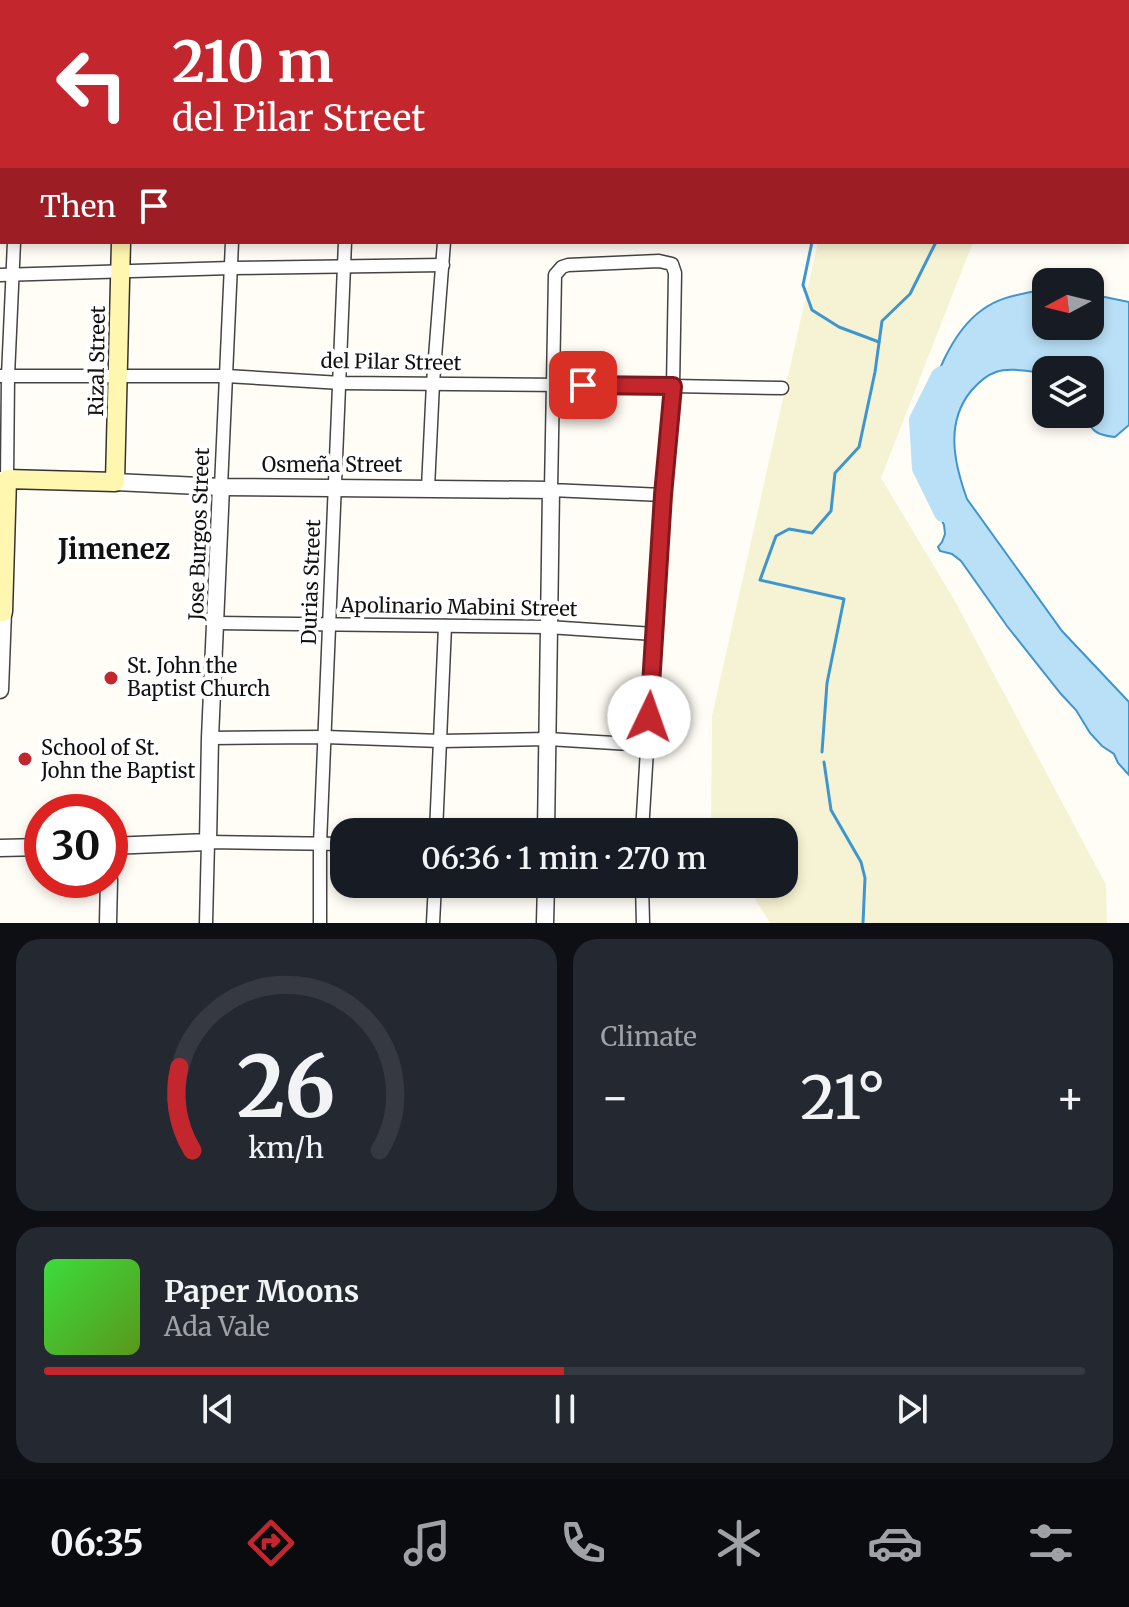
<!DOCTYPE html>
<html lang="en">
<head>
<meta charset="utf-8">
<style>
	:root { --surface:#171b24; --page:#242831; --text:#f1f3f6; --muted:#9ea1a6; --line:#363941; --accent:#c4262e }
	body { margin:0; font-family:Merriweather,serif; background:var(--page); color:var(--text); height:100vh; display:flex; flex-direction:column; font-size:30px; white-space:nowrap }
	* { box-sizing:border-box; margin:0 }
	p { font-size:26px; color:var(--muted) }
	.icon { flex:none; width:44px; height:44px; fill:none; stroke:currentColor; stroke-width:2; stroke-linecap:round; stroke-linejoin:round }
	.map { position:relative; height:923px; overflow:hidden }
	.sheet { display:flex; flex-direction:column; gap:16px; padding:16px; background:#0d0f14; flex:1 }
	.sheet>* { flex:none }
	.guide { position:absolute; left:0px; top:0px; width:1130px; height:244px; box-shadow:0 4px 12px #0003; background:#c4262e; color:#fff; overflow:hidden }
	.needle { width:52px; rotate:263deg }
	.tools { position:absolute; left:1032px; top:268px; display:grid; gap:16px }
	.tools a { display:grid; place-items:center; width:72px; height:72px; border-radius:16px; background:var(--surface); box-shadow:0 4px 12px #0003; font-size:40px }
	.speed { position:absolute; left:24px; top:794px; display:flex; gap:16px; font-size:40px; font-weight:700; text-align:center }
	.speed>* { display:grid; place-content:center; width:104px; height:104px; border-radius:50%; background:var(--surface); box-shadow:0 4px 12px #0003; line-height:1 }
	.speed .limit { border:12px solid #d22; background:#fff; color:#111 }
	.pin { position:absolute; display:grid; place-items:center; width:68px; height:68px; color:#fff; margin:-34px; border-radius:16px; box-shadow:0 4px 12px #0006 }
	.me { position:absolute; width:88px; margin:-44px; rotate:3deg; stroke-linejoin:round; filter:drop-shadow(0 0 6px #0008) }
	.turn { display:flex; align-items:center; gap:28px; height:168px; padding:0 40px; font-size:36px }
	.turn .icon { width:104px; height:104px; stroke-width:2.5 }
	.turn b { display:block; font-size:56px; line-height:68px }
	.then { display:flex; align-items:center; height:76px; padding:0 40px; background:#0003; gap:16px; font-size:30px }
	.big { font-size:60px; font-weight:600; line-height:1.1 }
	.sheet .card { flex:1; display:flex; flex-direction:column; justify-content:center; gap:12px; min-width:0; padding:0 28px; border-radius:24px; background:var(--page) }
	.sheet .dial { align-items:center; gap:0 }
	.dial svg { height:208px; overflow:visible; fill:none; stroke:var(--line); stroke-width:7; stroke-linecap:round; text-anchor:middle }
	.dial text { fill:var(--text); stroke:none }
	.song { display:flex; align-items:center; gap:24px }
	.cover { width:96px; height:96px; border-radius:12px; background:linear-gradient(135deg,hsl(120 70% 55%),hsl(90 70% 35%)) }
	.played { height:8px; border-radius:4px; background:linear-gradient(90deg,var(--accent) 50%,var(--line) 50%) }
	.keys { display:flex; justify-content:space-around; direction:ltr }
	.heat { display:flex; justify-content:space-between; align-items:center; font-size:44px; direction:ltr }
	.sheet .tiles { flex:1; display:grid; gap:16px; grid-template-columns:1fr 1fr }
	.card:last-child { grid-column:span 2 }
	.trip { position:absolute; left:330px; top:818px; width:468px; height:80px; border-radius:24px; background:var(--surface); box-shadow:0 4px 12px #0003; font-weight:600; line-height:80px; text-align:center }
	.menu { display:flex; height:128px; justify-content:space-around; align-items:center; background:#090b0e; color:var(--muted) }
	.menu .icon { width:56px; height:56px }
	.menu .active { color:var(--accent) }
	.menu b { font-size:36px; color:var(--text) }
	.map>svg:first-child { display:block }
	.farmland { fill:#f6f3d4 }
	.water { fill:#b9e0f7; stroke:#3f96cf; stroke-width:2 }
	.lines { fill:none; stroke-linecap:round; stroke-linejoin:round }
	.stream { stroke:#3f96cf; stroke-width:3 }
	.river { stroke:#b9e0f7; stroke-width:18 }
	.minor-casing { stroke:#444; stroke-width:15 }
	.tertiary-casing { stroke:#444; stroke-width:19 }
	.secondary-casing { stroke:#333; stroke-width:21 }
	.minor { stroke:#fff; stroke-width:12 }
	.tertiary { stroke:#fff; stroke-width:16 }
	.secondary { stroke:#fff6b0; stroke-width:18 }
	.route-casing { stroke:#7f191e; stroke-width:20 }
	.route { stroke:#c4262e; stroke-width:14 }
	.poi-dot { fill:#c4262e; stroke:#fff; stroke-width:3 }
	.labels { text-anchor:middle; stroke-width:8; stroke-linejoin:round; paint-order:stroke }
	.street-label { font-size:20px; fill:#111; stroke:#fff }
	.poi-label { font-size:20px; fill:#111; stroke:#fff; text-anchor:start }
	.district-label { font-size:28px; font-weight:bold; fill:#111; stroke:#fff }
</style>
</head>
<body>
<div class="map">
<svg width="1129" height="923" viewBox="0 0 1129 923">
	<rect width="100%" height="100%" fill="#fffdf5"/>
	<g class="farmland">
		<rect x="698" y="0" width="340" height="2"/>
		<path d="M818 242H973L881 478 956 603 1106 885 1107 923H770L746 884H784V832H715L711 825 712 716Z"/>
	</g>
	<path class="water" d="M1035 291H1046V326H1090V294L1129 302V425L1115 437C1095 435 1092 431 1084 414H1090V370H1046V373C1031 372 1010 367 996 372 987 375 977 384 971 391 945 423 954 463 967 499L1062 631 1129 702V775L1118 763 1114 754 1102 746 1090 733 1076 710 1061 694 1007 626 961 561 952 554 940 551 938 547 942 542 945 534 944 525 932 498 933 479 924 468C923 461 926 455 925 449 924 439 922 429 924 418 932 382 951 332 982 310 998 298 1016 295 1035 291Z"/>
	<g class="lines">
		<g class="stream">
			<path d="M924 2 925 0"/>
			<path d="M812 242 803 285 812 310 839 327 879 342"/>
			<path d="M822 752 827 683 844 599 760 580 776 536 789 529 812 533 831 511 835 473 859 447 875 372 882 321 910 294 936 242"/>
			<path d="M824 762 831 810 861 862 865 878 863 923"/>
		</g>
		<path class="river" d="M943 513 921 468 918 420 940 376 950 372"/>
		<defs>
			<g id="minor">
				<path d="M445 0V2"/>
				<path d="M933 0 935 2"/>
				<path d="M19 2V0"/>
				<path d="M241 2V0"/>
				<path d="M353 2V0"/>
				<path d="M894 2 902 0"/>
				<path d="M0 55H2"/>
				<path d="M0 168H2"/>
				<path d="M0 275 231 268 443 265"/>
				<path d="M0 376H226L341 383 673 386 782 388"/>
				<path d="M0 478 7 479 8 376 14 242"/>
				<path d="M221 487 232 242"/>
				<path d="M428 488 433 383 444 242"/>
				<path d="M216 623 548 627 654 634"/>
				<path d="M210 738 325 737 441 741 548 739 647 745"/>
				<path d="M436 832 445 626"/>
				<path d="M642 832 654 634 673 386 675 273 672 264 659 261 568 265 562 267 555 275 551 490 663 495"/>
				<path d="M642 884 643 923"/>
				<path d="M206 923 208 842 344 844"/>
				<path d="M320 923V844L345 242"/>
				<path d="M433 923 435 884"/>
			</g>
			<g id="tertiary">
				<path d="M115 482 221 487 551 490 546 832"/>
				<path d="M0 690 3 612"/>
				<path d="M110 846 208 842 210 738 221 487"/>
				<path d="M0 848 42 847"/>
				<path d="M108 923 109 880"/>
				<path d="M545 923 546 884"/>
			</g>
			<g id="secondary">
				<path d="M126 2V0"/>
				<path d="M0 612H3L7 479 115 482 121 242"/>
			</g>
		</defs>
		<use href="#minor" class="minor-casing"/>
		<use href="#tertiary" class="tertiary-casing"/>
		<use href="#secondary" class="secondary-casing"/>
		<use href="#minor" class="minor"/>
		<use href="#tertiary" class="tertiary"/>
		<use href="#secondary" class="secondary"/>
	</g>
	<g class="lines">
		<defs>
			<path id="route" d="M583 385 673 386 663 495 649 717"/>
		</defs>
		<use href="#route" class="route-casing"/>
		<use href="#route" class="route"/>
	</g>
	<g class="poi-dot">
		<circle cx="111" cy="678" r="8"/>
		<circle cx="25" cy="759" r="8"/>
	</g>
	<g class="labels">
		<g class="street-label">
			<text transform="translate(97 361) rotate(-89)" y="7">Rizal Street</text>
			<text transform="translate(391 362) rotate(1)" y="7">del Pilar Street</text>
			<text x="332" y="472">Osmeña Street</text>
			<text transform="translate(199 534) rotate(-88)" y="7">Jose Burgos Street</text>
			<text transform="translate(311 582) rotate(-88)" y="7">Durias Street</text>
			<text transform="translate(459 607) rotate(1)" y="7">Apolinario Mabini Street</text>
		</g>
		<g class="poi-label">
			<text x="127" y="673">St. John the<tspan x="127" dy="23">Baptist Church</tspan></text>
			<text x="41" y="755">School of St.<tspan x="41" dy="23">John the Baptist</tspan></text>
		</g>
		<g class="district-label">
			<text x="114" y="559">Jimenez</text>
		</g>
	</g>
</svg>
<div class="tools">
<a><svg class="needle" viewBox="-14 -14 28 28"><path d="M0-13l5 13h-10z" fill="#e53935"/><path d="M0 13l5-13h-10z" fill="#9ea1a6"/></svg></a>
<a><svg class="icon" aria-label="layers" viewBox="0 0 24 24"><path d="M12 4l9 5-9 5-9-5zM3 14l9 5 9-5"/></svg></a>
</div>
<div class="speed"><div class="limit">30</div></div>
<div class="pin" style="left:583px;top:385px;background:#d93025"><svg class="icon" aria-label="arrive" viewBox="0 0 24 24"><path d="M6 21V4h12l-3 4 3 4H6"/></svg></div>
<svg class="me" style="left:649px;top:717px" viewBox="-20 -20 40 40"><circle r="19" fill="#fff"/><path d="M0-13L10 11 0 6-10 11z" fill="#c4262e"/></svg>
<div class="trip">06:36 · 1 min · 270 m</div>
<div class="guide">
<div class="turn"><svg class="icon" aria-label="left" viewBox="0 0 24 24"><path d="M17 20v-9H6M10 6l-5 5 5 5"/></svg><div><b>210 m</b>del Pilar Street</div></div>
<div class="then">Then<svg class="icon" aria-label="arrive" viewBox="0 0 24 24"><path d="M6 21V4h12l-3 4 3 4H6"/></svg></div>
</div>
</div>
<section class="sheet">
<div class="tiles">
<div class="card dial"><svg viewBox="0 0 100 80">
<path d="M14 69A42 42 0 1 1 86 69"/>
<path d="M14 69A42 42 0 0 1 9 37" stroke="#c4262e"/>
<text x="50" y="56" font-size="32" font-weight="700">26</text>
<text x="50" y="72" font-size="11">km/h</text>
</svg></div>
<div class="card"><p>Climate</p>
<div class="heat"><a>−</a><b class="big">21°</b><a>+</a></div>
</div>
<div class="card">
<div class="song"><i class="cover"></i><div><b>Paper Moons</b><p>Ada Vale</p></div></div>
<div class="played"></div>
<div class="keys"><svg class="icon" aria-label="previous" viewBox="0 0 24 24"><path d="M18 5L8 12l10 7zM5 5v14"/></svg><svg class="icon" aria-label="pause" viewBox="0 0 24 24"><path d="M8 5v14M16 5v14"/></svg><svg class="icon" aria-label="next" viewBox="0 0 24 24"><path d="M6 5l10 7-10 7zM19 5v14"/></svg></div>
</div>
</div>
</section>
<nav class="menu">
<b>06:35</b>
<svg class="icon active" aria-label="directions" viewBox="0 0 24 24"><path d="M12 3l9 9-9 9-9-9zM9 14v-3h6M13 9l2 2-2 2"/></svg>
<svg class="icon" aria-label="music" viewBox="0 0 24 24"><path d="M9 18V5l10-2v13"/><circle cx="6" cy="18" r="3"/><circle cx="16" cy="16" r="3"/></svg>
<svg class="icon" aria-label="phone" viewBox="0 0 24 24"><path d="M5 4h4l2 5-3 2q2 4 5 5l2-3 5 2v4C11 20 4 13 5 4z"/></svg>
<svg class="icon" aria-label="climate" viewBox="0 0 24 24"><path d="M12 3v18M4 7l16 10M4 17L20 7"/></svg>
<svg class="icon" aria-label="car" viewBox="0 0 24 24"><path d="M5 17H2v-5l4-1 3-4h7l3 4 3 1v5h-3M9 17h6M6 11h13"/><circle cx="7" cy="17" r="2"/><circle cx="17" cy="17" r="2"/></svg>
<svg class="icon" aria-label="filters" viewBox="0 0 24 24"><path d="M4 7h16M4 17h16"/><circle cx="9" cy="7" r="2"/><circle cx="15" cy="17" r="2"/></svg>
</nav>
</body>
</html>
